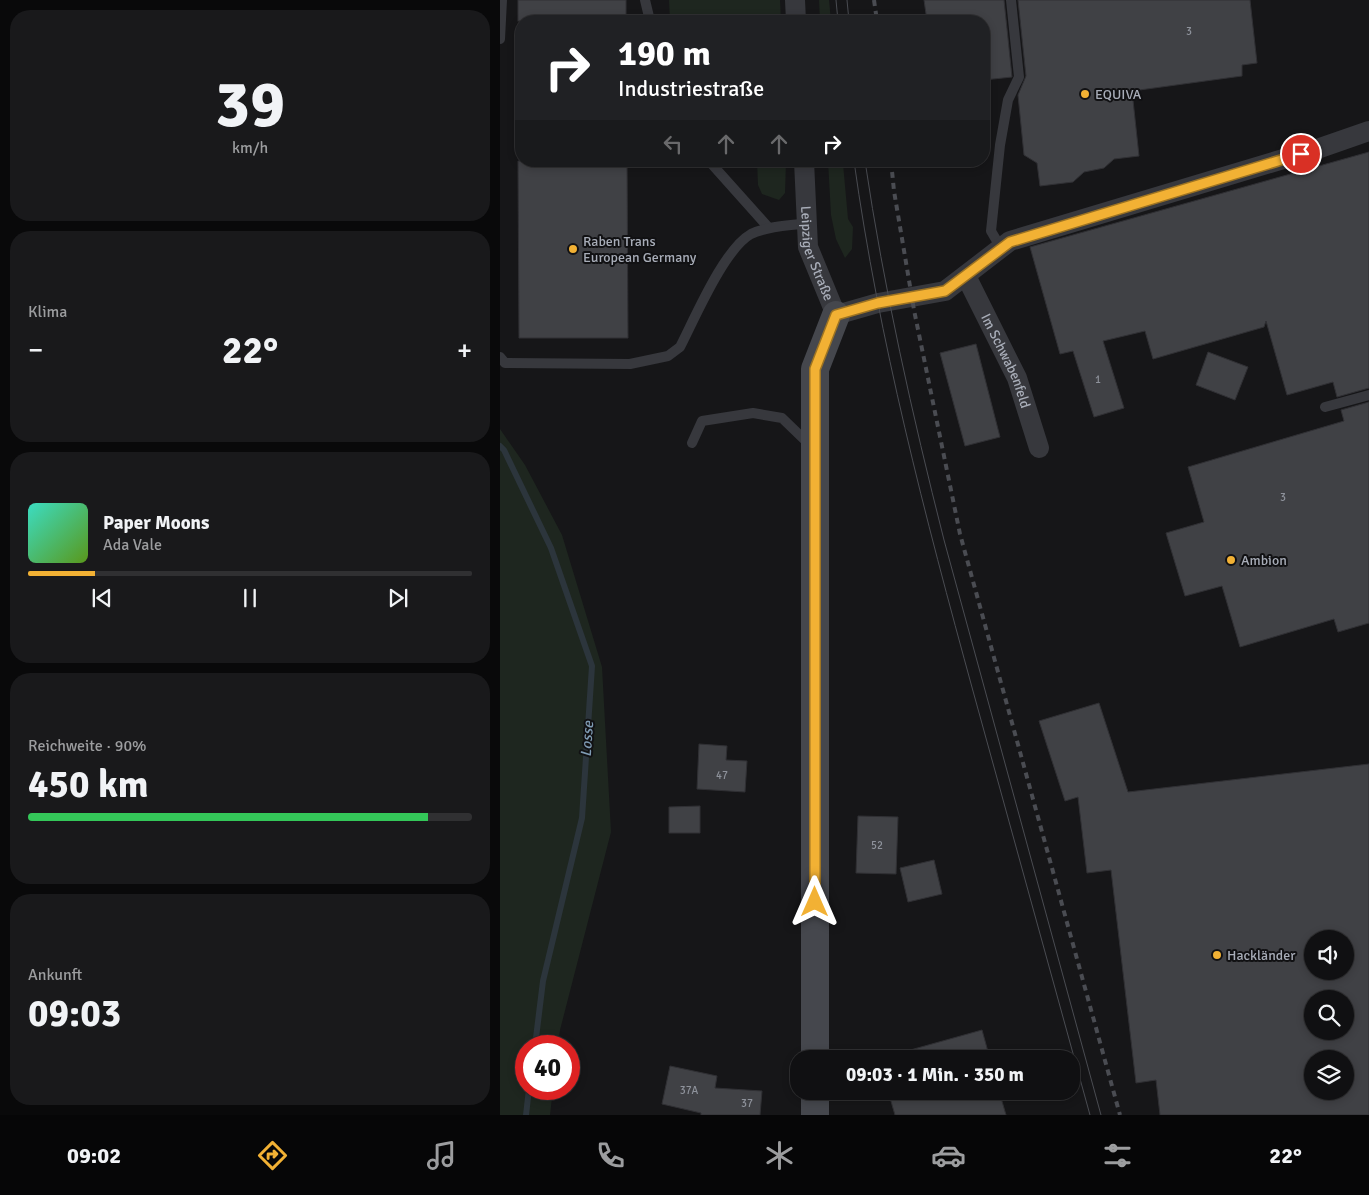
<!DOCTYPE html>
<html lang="de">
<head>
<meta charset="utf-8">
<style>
	:root { --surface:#101012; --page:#19191b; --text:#f1f3f6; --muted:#9c9d9f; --line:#303032; --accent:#f2b134 }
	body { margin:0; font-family:Signika,sans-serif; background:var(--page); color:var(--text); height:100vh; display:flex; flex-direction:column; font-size:19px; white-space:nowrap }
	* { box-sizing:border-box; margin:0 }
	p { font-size:16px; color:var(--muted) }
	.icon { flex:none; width:28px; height:28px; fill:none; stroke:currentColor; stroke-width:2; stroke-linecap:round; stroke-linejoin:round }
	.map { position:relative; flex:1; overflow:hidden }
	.drawer { display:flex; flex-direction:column; gap:10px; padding:10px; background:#09090a; width:500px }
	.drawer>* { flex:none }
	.guide { position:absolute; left:15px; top:15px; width:475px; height:152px; border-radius:20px; box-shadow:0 2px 8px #0003,0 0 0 1px var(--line); background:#202124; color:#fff; overflow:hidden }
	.fabs { position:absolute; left:804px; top:930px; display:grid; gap:10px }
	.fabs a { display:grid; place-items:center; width:50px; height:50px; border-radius:50%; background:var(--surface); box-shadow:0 2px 8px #0003,0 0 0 1px var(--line); font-size:25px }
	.speed { position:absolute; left:15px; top:1035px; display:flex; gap:10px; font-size:25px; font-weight:700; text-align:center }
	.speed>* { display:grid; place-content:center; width:65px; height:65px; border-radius:50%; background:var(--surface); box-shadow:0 2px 8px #0003,0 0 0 1px var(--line); line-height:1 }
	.speed .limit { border:8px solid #d22; background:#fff; color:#111 }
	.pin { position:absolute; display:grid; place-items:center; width:42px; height:42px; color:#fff; margin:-21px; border:2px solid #fff; border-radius:50%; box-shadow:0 1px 5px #0007 }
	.me { position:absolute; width:55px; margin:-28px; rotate:0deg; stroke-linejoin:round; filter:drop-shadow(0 0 4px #0008) }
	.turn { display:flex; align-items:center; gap:18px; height:105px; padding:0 20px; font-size:22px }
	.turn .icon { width:65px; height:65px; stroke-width:2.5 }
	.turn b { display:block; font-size:35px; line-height:42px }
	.lanes { display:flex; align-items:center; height:48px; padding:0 20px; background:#0003; justify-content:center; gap:25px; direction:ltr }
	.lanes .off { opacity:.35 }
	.big { font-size:38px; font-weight:800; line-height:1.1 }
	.drawer .tile { flex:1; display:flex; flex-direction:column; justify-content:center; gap:8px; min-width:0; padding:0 18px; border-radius:20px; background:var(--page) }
	.drawer .dial { align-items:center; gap:0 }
	.dial b { font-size:65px; line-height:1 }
	.song { display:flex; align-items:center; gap:15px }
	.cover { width:60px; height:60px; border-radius:8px; background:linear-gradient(135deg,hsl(170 70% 55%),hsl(90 70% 35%)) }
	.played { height:5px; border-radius:2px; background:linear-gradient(90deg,var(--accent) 15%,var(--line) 15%) }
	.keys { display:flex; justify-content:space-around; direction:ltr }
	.heat { display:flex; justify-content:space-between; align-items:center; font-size:28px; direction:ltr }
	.charge { height:8px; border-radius:4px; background:linear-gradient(90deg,#34c759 90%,var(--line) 0) }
	.trip { position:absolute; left:290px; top:1050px; width:290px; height:50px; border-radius:20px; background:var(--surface); box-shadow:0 2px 8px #0003,0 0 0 1px var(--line); font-weight:800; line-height:50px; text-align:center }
	.tab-bar { display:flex; height:80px; justify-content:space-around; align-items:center; background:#060607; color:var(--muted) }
	.tab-bar .icon { width:35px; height:35px }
	.tab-bar .on { color:var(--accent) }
	.tab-bar b { font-size:22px; color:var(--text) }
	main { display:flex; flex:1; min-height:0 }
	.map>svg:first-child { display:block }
	.green { fill:#1e261f }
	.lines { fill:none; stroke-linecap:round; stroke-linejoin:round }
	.stream { stroke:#2c353c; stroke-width:6 }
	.building { fill:#404145; stroke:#303034; fill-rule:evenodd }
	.lane { stroke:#37383d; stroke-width:10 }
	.street { stroke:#37383d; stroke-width:20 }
	.secondary { stroke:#45474d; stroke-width:28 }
	.tram { stroke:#4a4c52; stroke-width:1 }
	.rail { stroke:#4a4c52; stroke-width:4; stroke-dasharray:6 5; stroke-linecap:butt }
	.route-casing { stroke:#9d7322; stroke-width:12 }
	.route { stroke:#f2b134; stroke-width:9 }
	.poi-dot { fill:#f2b134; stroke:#111113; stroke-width:2 }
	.labels { text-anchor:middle; stroke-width:4; stroke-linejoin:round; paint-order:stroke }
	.number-label { font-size:11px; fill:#8e929b }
	.poi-label { font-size:14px; fill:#a8adb8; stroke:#111113; text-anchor:start }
	.street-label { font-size:14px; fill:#a8adb8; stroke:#111113 }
	.water-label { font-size:15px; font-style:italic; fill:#7f9bb3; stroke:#111113 }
</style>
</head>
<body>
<main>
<section class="drawer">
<div class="tile dial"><b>39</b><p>km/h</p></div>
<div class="tile"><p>Klima</p>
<div class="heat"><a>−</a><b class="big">22°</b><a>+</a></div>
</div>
<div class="tile">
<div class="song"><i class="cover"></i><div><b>Paper Moons</b><p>Ada Vale</p></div></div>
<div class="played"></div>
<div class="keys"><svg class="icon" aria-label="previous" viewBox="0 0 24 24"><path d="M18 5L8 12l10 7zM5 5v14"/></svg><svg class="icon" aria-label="pause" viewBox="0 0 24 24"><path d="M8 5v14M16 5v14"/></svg><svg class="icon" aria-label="next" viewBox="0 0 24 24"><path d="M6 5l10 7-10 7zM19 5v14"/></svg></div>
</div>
<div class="tile"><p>Reichweite · 90%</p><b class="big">450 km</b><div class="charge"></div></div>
<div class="tile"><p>Ankunft</p><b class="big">09:03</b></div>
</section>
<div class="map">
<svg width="869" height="1115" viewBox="0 0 869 1115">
	<rect width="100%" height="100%" fill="#161618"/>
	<g class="green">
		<path d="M169 0H280L281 21H170Z"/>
		<path d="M319 0H329L331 21H320Z"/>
		<path d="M257 161H286L285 193 279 200 262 194 258 185Z"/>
		<path d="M328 161H340L343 164 348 219 353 227 352 249 345 258 336 239 331 215Z"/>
		<path d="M0 429 25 465 62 535 102 667 111 832 60 1030 58 1046H26V1089H53L50 1115H0Z"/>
	</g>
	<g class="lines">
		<g class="stream">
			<path d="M0 446 4 450 51 548 92 666 82 818 43 981 35 1046"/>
			<path d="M26 1115 29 1089"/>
		</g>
	</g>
	<g class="building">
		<rect x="18" y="0" width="108" height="21"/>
		<path d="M424 0H504L512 77 484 80V21H427Z"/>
		<path d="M518 0H750L757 63 742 65V76L632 91 639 156 614 159 604 168 584 172 573 182 540 186 537 163 524 155 518 95 526 76Z"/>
		<path d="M869 152V388L837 397 833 382 787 395 766 321 764 327 653 359 645 331 603 341 624 408 594 417 573 351 560 354 530 247Z"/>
		<path d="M18 161H127L128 338H19Z"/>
		<path d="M476 344 500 437 465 446 440 353Z"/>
		<path d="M708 352 748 367 735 400 696 385Z"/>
		<path d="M869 402V623L838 632 834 619 740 647 722 586 685 596 666 533 704 522 688 467 844 421 841 410Z"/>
		<path d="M599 703 628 792 869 764V1115H660L656 1080 636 1083 611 870 587 873 578 797 565 801 539 721ZM812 939H845V971H812ZM812 999H845V1031H812ZM812 1059H845V1091H812Z"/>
		<path d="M199 744 227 746 226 760 247 761 245 792 197 789Z"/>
		<path d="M200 806V833H169V807Z"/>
		<path d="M358 816 398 817 396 874 356 873Z"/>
		<path d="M434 860 442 894 408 902 400 868Z"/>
		<path d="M482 1030 490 1059H396V1054Z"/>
		<path d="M170 1066 217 1076 215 1088 262 1091 260 1115H201V1113L162 1104Z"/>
		<path d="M388 1091H499L506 1115H395Z"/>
	</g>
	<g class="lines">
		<g class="lane">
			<path d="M145 0 150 21"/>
			<path d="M0 39 2 0"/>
			<path d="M209 161 269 228"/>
			<path d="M501 248 491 231 500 145 508 100 519 77 511 0"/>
			<path d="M0 357 5 363 130 364 168 356 180 347C195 318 224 249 251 234 267 226 289 226 307 223"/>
			<path d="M825 407 869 395"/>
			<path d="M192 443 202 421 253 413 282 418 311 446"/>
		</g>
		<g class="street">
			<path d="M295 0 296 21"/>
			<path id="s1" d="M304 161 308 247 336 315 378 303 445 291 510 241 820 148 869 131"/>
			<path id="s2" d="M466 276 517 378 539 448"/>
		</g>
		<g class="secondary">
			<path d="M315 1059V369L336 315"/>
			<path d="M315 1091V1115"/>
		</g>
		<g class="tram">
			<path d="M336 0 338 21"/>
			<path d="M347 0 349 21"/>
			<path d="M354 161C379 341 425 516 473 691 512 832 551 974 590 1115"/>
			<path d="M365 161C384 289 412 414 444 540L601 1115"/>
		</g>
		<g class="rail">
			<path d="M374 0 377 21"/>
			<path d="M391 161 394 191 414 310 460 534 620 1115"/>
		</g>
	</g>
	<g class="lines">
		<defs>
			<path id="route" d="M315 902V369L336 315 378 303 445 291 510 242 801 154"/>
		</defs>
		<use href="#route" class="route-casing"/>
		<use href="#route" class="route"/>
	</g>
	<g class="poi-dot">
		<circle cx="585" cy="94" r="5"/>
		<circle cx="73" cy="249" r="5"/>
		<circle cx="731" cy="560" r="5"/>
		<circle cx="717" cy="955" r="5"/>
	</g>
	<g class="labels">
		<g class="number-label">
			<text x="689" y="35">3</text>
			<text x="598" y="383">1</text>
			<text x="783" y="501">3</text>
			<text x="222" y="779">47</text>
			<text x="377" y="849">52</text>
			<text x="189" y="1094">37A</text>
			<text x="247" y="1107">37</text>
		</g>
		<g class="poi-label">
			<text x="595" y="99">EQUIVA</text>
			<text x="83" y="246">Raben Trans<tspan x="83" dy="16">European Germany</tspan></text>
			<text x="741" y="565">Ambion</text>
			<text x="727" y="960">Hackländer</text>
		</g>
		<g class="street-label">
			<text dy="5" stroke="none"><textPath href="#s1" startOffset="94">Leipziger Straße</textPath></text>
			<text dy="5" stroke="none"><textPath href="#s2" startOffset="94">Im Schwabenfeld</textPath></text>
		</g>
		<g class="water-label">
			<text transform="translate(87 739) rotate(-86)" y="5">Losse</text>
		</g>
	</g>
</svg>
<div class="fabs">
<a><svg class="icon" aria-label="sound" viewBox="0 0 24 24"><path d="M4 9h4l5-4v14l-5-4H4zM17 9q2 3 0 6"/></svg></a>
<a><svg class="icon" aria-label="search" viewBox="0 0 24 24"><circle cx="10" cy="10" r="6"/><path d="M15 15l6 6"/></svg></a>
<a><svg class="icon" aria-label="layers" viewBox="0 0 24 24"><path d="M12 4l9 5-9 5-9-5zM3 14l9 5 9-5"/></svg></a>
</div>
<div class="speed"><div class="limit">40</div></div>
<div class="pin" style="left:801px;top:154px;background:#d93025"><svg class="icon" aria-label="arrive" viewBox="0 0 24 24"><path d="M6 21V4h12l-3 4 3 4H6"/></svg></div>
<svg class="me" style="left:315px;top:902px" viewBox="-20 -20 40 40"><path d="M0-17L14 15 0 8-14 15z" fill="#f2b134" stroke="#fff" stroke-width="4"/></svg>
<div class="trip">09:03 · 1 Min. · 350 m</div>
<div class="guide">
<div class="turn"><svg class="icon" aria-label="right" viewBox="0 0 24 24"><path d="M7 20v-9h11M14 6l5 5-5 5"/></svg><div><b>190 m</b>Industriestraße</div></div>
<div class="lanes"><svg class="icon off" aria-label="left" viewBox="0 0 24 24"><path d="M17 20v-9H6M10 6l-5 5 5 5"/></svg><svg class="icon off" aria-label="ahead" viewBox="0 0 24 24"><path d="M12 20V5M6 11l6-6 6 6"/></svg><svg class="icon off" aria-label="ahead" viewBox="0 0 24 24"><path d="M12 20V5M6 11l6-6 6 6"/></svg><svg class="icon" aria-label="right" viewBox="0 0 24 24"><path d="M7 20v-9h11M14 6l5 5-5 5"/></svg></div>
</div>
</div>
</main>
<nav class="tab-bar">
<b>09:02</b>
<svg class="icon on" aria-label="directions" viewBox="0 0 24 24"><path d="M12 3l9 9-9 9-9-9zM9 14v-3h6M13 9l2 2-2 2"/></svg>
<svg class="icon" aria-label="music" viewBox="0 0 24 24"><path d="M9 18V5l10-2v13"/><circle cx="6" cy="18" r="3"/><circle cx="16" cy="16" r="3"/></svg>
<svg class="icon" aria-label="phone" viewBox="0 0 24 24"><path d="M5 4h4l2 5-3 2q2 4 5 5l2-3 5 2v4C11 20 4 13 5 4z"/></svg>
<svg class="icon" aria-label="climate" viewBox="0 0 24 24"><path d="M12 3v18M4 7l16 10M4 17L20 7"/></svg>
<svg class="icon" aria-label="car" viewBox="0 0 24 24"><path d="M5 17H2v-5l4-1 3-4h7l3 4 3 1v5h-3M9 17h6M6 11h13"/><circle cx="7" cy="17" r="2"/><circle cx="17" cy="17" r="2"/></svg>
<svg class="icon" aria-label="filters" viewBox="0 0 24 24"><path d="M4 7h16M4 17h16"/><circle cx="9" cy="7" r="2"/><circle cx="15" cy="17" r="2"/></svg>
<b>22°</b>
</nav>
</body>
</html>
